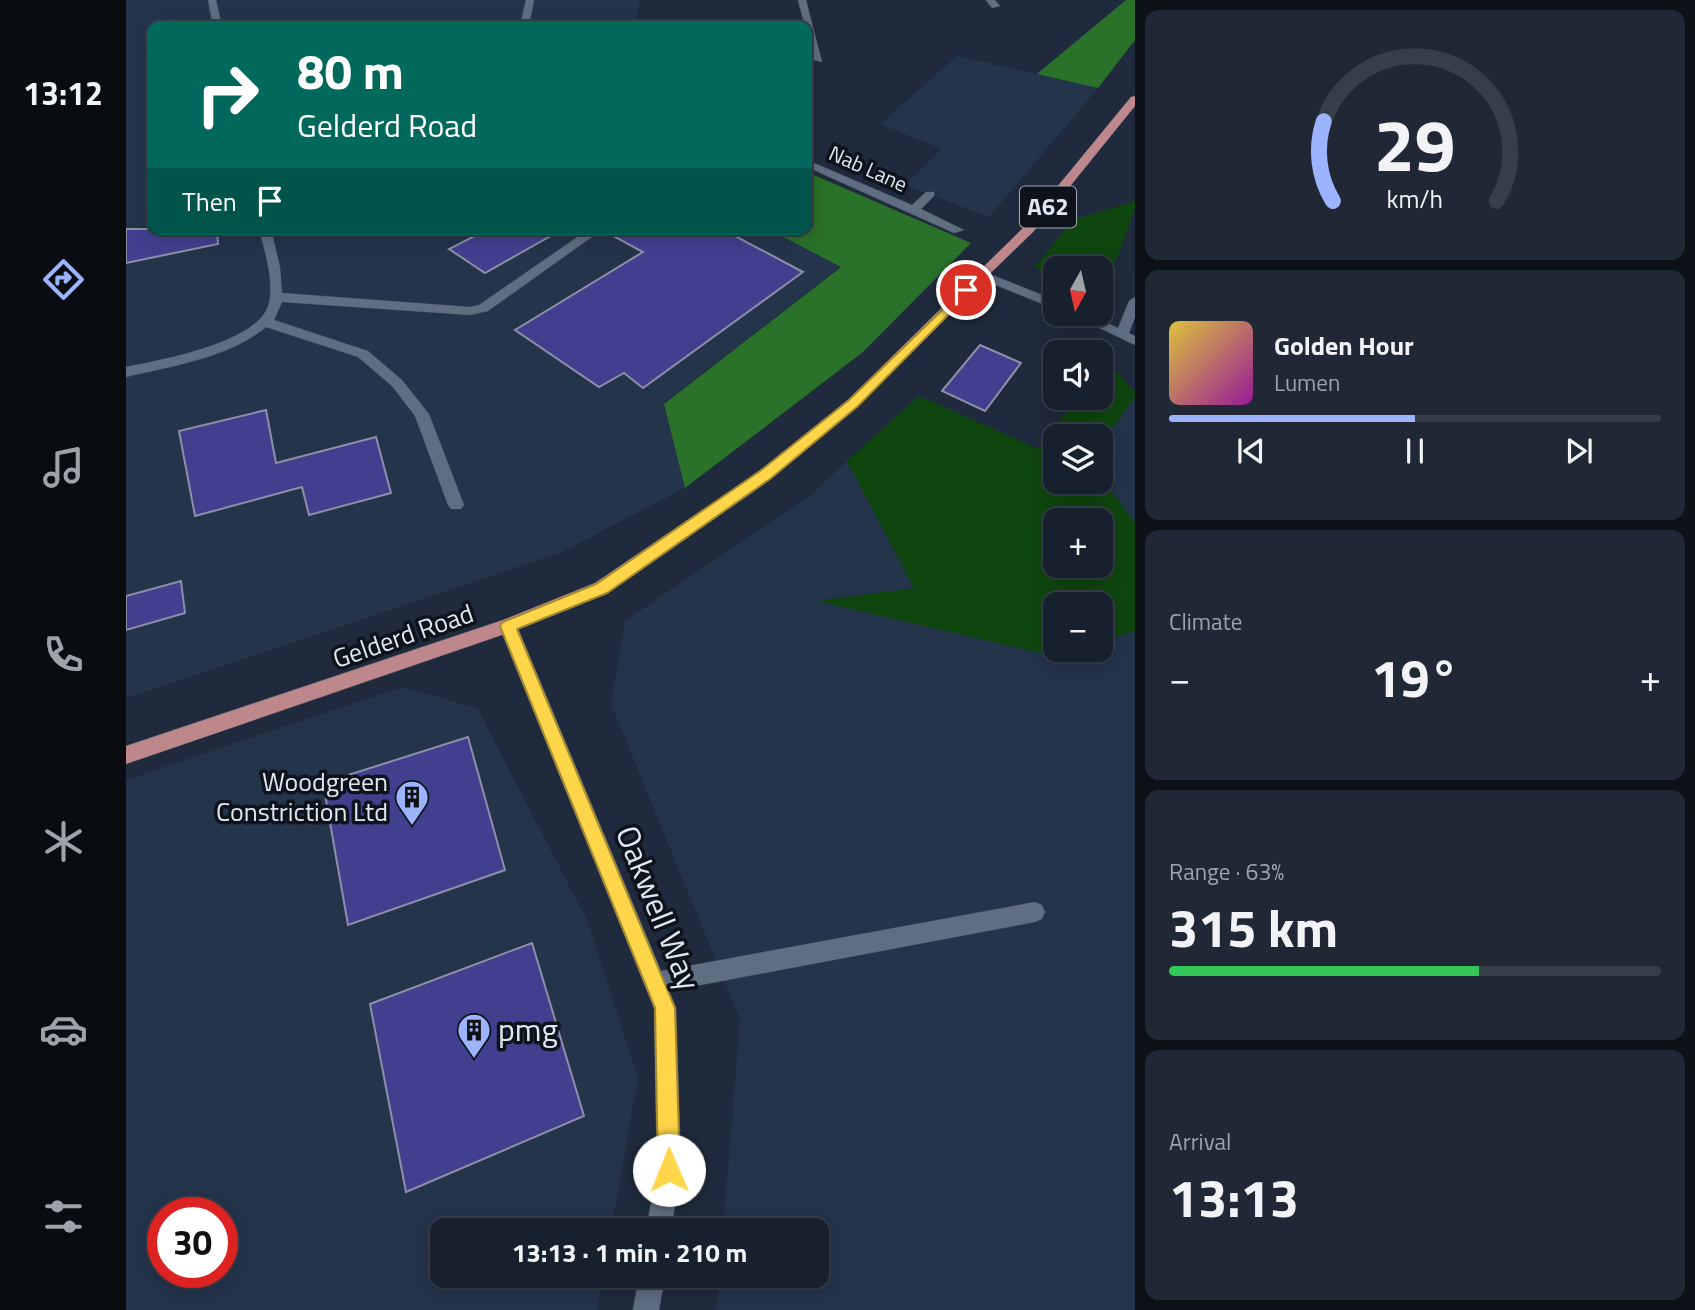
<!DOCTYPE html>
<html lang="en">
<head>
<meta charset="utf-8">
<style>
	:root { --surface:#17202d; --page:#202835; --text:#f1f3f6; --muted:#9ea3aa; --line:#363e49; --accent:#9cb4fd }
	body { margin:0; font-family:"Titillium Web",sans-serif; background:var(--page); color:var(--text); height:100vh; display:flex; flex-direction:column; font-size:26px; white-space:nowrap }
	* { box-sizing:border-box; margin:0 }
	p { font-size:23px; color:var(--muted) }
	.icon { flex:none; width:38px; height:38px; fill:none; stroke:currentColor; stroke-width:2; stroke-linecap:round; stroke-linejoin:round }
	.map { position:relative; flex:1; overflow:hidden }
	.details { display:flex; flex-direction:column; gap:10px; padding:10px; background:#0d1219; width:560px }
	.details>* { flex:none }
	.top-card { position:absolute; left:21px; top:21px; width:665px; height:214px; border-radius:14px; box-shadow:0 4px 18px #0003,0 0 0 2px var(--line); background:#00695c; color:#fff; overflow:hidden }
	.needle { width:46px; rotate:188deg }
	.controls { position:absolute; left:917px; top:256px; display:grid; gap:14px }
	.controls a { display:grid; place-items:center; width:70px; height:70px; border-radius:14px; background:var(--surface); box-shadow:0 4px 18px #0003,0 0 0 2px var(--line); font-size:35px }
	.speed { position:absolute; left:21px; top:1197px; display:flex; gap:14px; font-size:35px; font-weight:700; text-align:center }
	.speed>* { display:grid; place-content:center; width:91px; height:91px; border-radius:50%; background:var(--surface); box-shadow:0 4px 18px #0003,0 0 0 2px var(--line); line-height:1 }
	.speed .limit { border:10px solid #d22; background:#fff; color:#111 }
	.pin { position:absolute; display:grid; place-items:center; width:60px; height:60px; color:#fff; margin:-30px; border:4px solid #fff; border-radius:50%; box-shadow:0 2px 7px #0007 }
	.me { position:absolute; width:77px; margin:-38px; rotate:359deg; stroke-linejoin:round; filter:drop-shadow(0 0 5px #0008) }
	.turn { display:flex; align-items:center; gap:24px; height:147px; padding:0 35px; font-size:32px }
	.turn .icon { width:91px; height:91px; stroke-width:2.5 }
	.turn b { display:block; font-size:49px; line-height:60px }
	.then { display:flex; align-items:center; height:66px; padding:0 35px; background:#0003; gap:14px; font-size:26px }
	.big { font-size:52px; font-weight:700; line-height:1.1 }
	.details .card { flex:1; display:flex; flex-direction:column; justify-content:center; gap:10px; min-width:0; padding:0 24px; border-radius:14px; background:var(--page) }
	.details .dial { align-items:center; gap:0 }
	.dial svg { height:182px; overflow:visible; fill:none; stroke:var(--line); stroke-width:7; stroke-linecap:round; text-anchor:middle }
	.dial text { fill:var(--text); stroke:none }
	.song { display:flex; align-items:center; gap:21px }
	.cover { width:84px; height:84px; border-radius:10px; background:linear-gradient(135deg,hsl(50 70% 55%),hsl(300 70% 35%)) }
	.played { height:7px; border-radius:4px; background:linear-gradient(90deg,var(--accent) 50%,var(--line) 50%) }
	.keys { display:flex; justify-content:space-around; direction:ltr }
	.heat { display:flex; justify-content:space-between; align-items:center; font-size:38px; direction:ltr }
	.charge { height:10px; border-radius:5px; background:linear-gradient(90deg,#34c759 63%,var(--line) 0) }
	.trip { position:absolute; left:304px; top:1218px; width:399px; height:70px; border-radius:14px; background:var(--surface); box-shadow:0 4px 18px #0003,0 0 0 2px var(--line); font-weight:700; line-height:70px; text-align:center }
	main { display:flex; flex:1; min-height:0 }
	.tab-bar { display:flex; flex-direction:column; width:126px; justify-content:space-around; align-items:center; background:#090d12; color:var(--muted) }
	.tab-bar .icon { width:49px; height:49px }
	.tab-bar .current { color:var(--accent) }
	.tab-bar b { font-size:32px; color:var(--text) }
	.map>svg:first-child { display:block }
	.built { fill:#24344b; fill-rule:evenodd }
	.green { fill:#0f460f; fill-rule:evenodd }
	.forest { fill:#2a7129 }
	.building { fill:#41408f; stroke:#8c8fa7; stroke-width:2 }
	.lines { fill:none; stroke-linecap:round; stroke-linejoin:round }
	.minor-casing { stroke:#3c4654; stroke-width:1 }
	.major-casing { stroke:#3c4654; stroke-width:1 }
	.minor { fill:#606e82; fill-rule:evenodd }
	.major { fill:#be878c; fill-rule:evenodd }
	.route { fill:#ffd54a; stroke:#a68a30; stroke-width:2 }
	.labels { text-anchor:middle; stroke-width:7; stroke-linejoin:round; paint-order:stroke }
	.far-street-label { font-size:21px; fill:#dfe7f3; stroke:#0e131b }
	.shield { fill:#0e131b; stroke:#a0a7b2; stroke-width:2 }
	.shield-label { font-size:24px; font-weight:bold; fill:#dfe7f3 }
	.street-label { font-size:26px; fill:#dfe7f3; stroke:#0e131b }
	.poi-label { font-size:26px; fill:#dfe7f3; stroke:#0e131b; text-anchor:end }
	.near-street-label { font-size:32px; fill:#dfe7f3; stroke:#0e131b }
	.near-poi-label { font-size:32px; fill:#dfe7f3; stroke:#0e131b; text-anchor:start }
</style>
</head>
<body>
<main>
<nav class="tab-bar">
<b>13:12</b>
<svg class="icon current" aria-label="directions" viewBox="0 0 24 24"><path d="M12 3l9 9-9 9-9-9zM9 14v-3h6M13 9l2 2-2 2"/></svg>
<svg class="icon" aria-label="music" viewBox="0 0 24 24"><path d="M9 18V5l10-2v13"/><circle cx="6" cy="18" r="3"/><circle cx="16" cy="16" r="3"/></svg>
<svg class="icon" aria-label="phone" viewBox="0 0 24 24"><path d="M5 4h4l2 5-3 2q2 4 5 5l2-3 5 2v4C11 20 4 13 5 4z"/></svg>
<svg class="icon" aria-label="climate" viewBox="0 0 24 24"><path d="M12 3v18M4 7l16 10M4 17L20 7"/></svg>
<svg class="icon" aria-label="car" viewBox="0 0 24 24"><path d="M5 17H2v-5l4-1 3-4h7l3 4 3 1v5h-3M9 17h6M6 11h13"/><circle cx="7" cy="17" r="2"/><circle cx="17" cy="17" r="2"/></svg>
<svg class="icon" aria-label="filters" viewBox="0 0 24 24"><path d="M4 7h16M4 17h16"/><circle cx="9" cy="7" r="2"/><circle cx="15" cy="17" r="2"/></svg>
</nav>
<div class="map">
<svg width="1009" height="1310" viewBox="0 0 1009 1310">
	<rect width="100%" height="100%" fill="#1f2b3c"/>
	<g class="built">
		<path d="M0 0H514L509 26H26V229H642L715 266 538 403 559 488 436 552 0 698Z"/>
		<path d="M831 56 972 88 863 217 779 185 816 149 754 124Z"/>
		<path d="M1009 397V522L975 478V444Z"/>
		<path d="M721 461 789 588 694 600 919 654 937 649H975V640L1009 631V1310H590L593 1276H691V1230H597L614 1019 485 704 499 621 686 494Z"/>
		<path d="M276 687 351 708 462 922 512 1078 485 1230H317V1276H477L471 1310H0V780ZM37 1213H96V1272H37Z"/>
	</g>
	<g class="green">
		<path d="M1009 201V208L978 294 975 293V268H929V285L909 266 947 220Z"/>
		<path d="M981 361 1009 392V397L975 444V436H929V481H975V478L1009 522V631L975 640V604H929V649H937L919 654 691 601 788 588 721 461 793 396 912 449 953 397H975V369ZM929 520H975V565H929Z"/>
	</g>
	<g class="forest">
		<path d="M1000 0H1009V40L972 88 911 74Z"/>
		<path d="M681 172 845 243 737 352 559 488 538 404 715 267 642 229H681Z"/>
	</g>
	<g class="building">
		<path d="M0 229H91L92 244 0 263Z"/>
		<path d="M362 229H437L359 273 323 249Z"/>
		<path d="M480 229H596L677 272 517 388 498 373 473 387 389 330 517 252 478 231Z"/>
		<path d="M854 345 895 363 859 411 816 391Z"/>
		<path d="M140 410 150 463 250 437 265 493 183 515 176 487 69 516 53 431Z"/>
		<path d="M55 581 59 613 0 630V596Z"/>
		<path d="M342 737 379 870 222 925 197 783Z"/>
		<path d="M406 943 458 1116 280 1192 244 1004Z"/>
	</g>
	<g class="lines">
		<defs>
			<g id="minor">
				<path d="M82 0H90L96 26H87Z"/>
				<path d="M400 0H408L403 26H394Z"/>
				<path d="M672 0H680L696 62 688 60Z"/>
				<path d="M860 0H869L874 6 866 8Z"/>
				<path d="M681 160 786 205 800 192H808V196L795 209 838 230 828 233 681 167Z"/>
				<path d="M133 229H145L154 267 156 293 344 307 353 305 463 229H477L362 311 344 315 156 302 148 320 242 351 276 380 303 414 338 505 335 509H325L322 505 289 416 266 386 232 357 140 327C103 358 46 366 0 377V367C34 360 134 343 143 303 148 280 139 252 133 229Z"/>
				<path d="M856 271 929 300V309L852 278V272Z"/>
				<path d="M1009 297V317L1003 333 1009 336V345L942 313H960L992 328 1003 301Z"/>
				<path d="M382 619 388 621 391 626 535 971 909 902 916 905 919 912 916 919 909 922 543 991 550 1008 555 1170 545 1230H520L531 1170 528 1008 373 626 376 621Z"/>
				<path d="M513 1276H539L533 1310H507Z"/>
			</g>
			<path id="major" d="M1009 96V106L907 232 812 324 732 406 644 479 481 593 388 631 0 764V746L377 620 469 583 634 471 722 400 899 226 1005 97Z"/>
		</defs>
		<use href="#minor" class="minor-casing"/>
		<use href="#major" class="major-casing"/>
		<use href="#minor" class="minor"/>
		<use href="#major" class="major"/>
	</g>
	<path class="route" d="M840 287 845 290 844 293 732 406 644 479 481 593 391 629 549 1008 554 1170 551 1178 543 1181 535 1178 532 1170 529 1008 374 626 377 622 470 584 634 471 723 400Z"/>
	<defs>
		<symbol id="building-pin" viewBox="-11 -11 22 30"><path d="M0 17L-7.5 6A9.5 9.5 0 1 1 7.5 6Z" fill="#9cb4fd" stroke="#0e131b"/><path d="M-4-6H4V6H1V3H-1V6H-4ZM-2.5-4.3h1.7v1.8h-1.7ZM.8-4.3h1.7v1.8H.8ZM-2.5-1h1.7V.8h-1.7ZM.8-1h1.7V.8H.8Z" fill="#111"/></symbol>
	</defs>
	<g fill-rule="evenodd">
		<use href="#building-pin" x="267" y="778" width="38" height="52"/>
		<use href="#building-pin" x="329" y="1011" width="38" height="52"/>
	</g>
	<g class="labels">
		<g class="far-street-label">
			<text transform="translate(742 169) rotate(24)" y="7">Nab Lane</text>
		</g>
		<rect class="shield" x="894" y="186.5" width="56" height="41" rx="5"/>
		<g class="shield-label">
			<text x="922" y="215">A62</text>
		</g>
		<g class="street-label">
			<text transform="translate(277 636) rotate(-19)" y="9">Gelderd Road</text>
		</g>
		<g class="poi-label">
			<text x="262" y="791">Woodgreen<tspan x="262" dy="30">Constriction Ltd</tspan></text>
		</g>
		<g class="near-street-label">
			<text transform="translate(532 908) rotate(68)" y="11">Oakwell Way</text>
		</g>
		<g class="near-poi-label">
			<text x="372" y="1041">pmg</text>
		</g>
	</g>
</svg>
<div class="controls">
<a><svg class="needle" viewBox="-14 -14 28 28"><path d="M0-13l5 13h-10z" fill="#e53935"/><path d="M0 13l5-13h-10z" fill="#9ea3aa"/></svg></a>
<a><svg class="icon" aria-label="sound" viewBox="0 0 24 24"><path d="M4 9h4l5-4v14l-5-4H4zM17 9q2 3 0 6"/></svg></a>
<a><svg class="icon" aria-label="layers" viewBox="0 0 24 24"><path d="M12 4l9 5-9 5-9-5zM3 14l9 5 9-5"/></svg></a>
<a>+</a>
<a>−</a>
</div>
<div class="speed"><div class="limit">30</div></div>
<div class="pin" style="left:840px;top:290px;background:#d93025"><svg class="icon" aria-label="arrive" viewBox="0 0 24 24"><path d="M6 21V4h12l-3 4 3 4H6"/></svg></div>
<svg class="me" style="left:543px;top:1170px" viewBox="-20 -20 40 40"><circle r="19" fill="#fff"/><path d="M0-13L10 11 0 6-10 11z" fill="#ffd54a"/></svg>
<div class="trip">13:13 · 1 min · 210 m</div>
<div class="top-card">
<div class="turn"><svg class="icon" aria-label="right" viewBox="0 0 24 24"><path d="M7 20v-9h11M14 6l5 5-5 5"/></svg><div><b>80 m</b>Gelderd Road</div></div>
<div class="then">Then<svg class="icon" aria-label="arrive" viewBox="0 0 24 24"><path d="M6 21V4h12l-3 4 3 4H6"/></svg></div>
</div>
</div>
<section class="details">
<div class="card dial"><svg viewBox="0 0 100 80">
<path d="M14 69A42 42 0 1 1 86 69"/>
<path d="M14 69A42 42 0 0 1 10 34" stroke="#9cb4fd"/>
<text x="50" y="56" font-size="32" font-weight="700">29</text>
<text x="50" y="72" font-size="11">km/h</text>
</svg></div>
<div class="card">
<div class="song"><i class="cover"></i><div><b>Golden Hour</b><p>Lumen</p></div></div>
<div class="played"></div>
<div class="keys"><svg class="icon" aria-label="previous" viewBox="0 0 24 24"><path d="M18 5L8 12l10 7zM5 5v14"/></svg><svg class="icon" aria-label="pause" viewBox="0 0 24 24"><path d="M8 5v14M16 5v14"/></svg><svg class="icon" aria-label="next" viewBox="0 0 24 24"><path d="M6 5l10 7-10 7zM19 5v14"/></svg></div>
</div>
<div class="card"><p>Climate</p>
<div class="heat"><a>−</a><b class="big">19°</b><a>+</a></div>
</div>
<div class="card"><p>Range · 63%</p><b class="big">315 km</b><div class="charge"></div></div>
<div class="card"><p>Arrival</p><b class="big">13:13</b></div>
</section>
</main>
</body>
</html>
